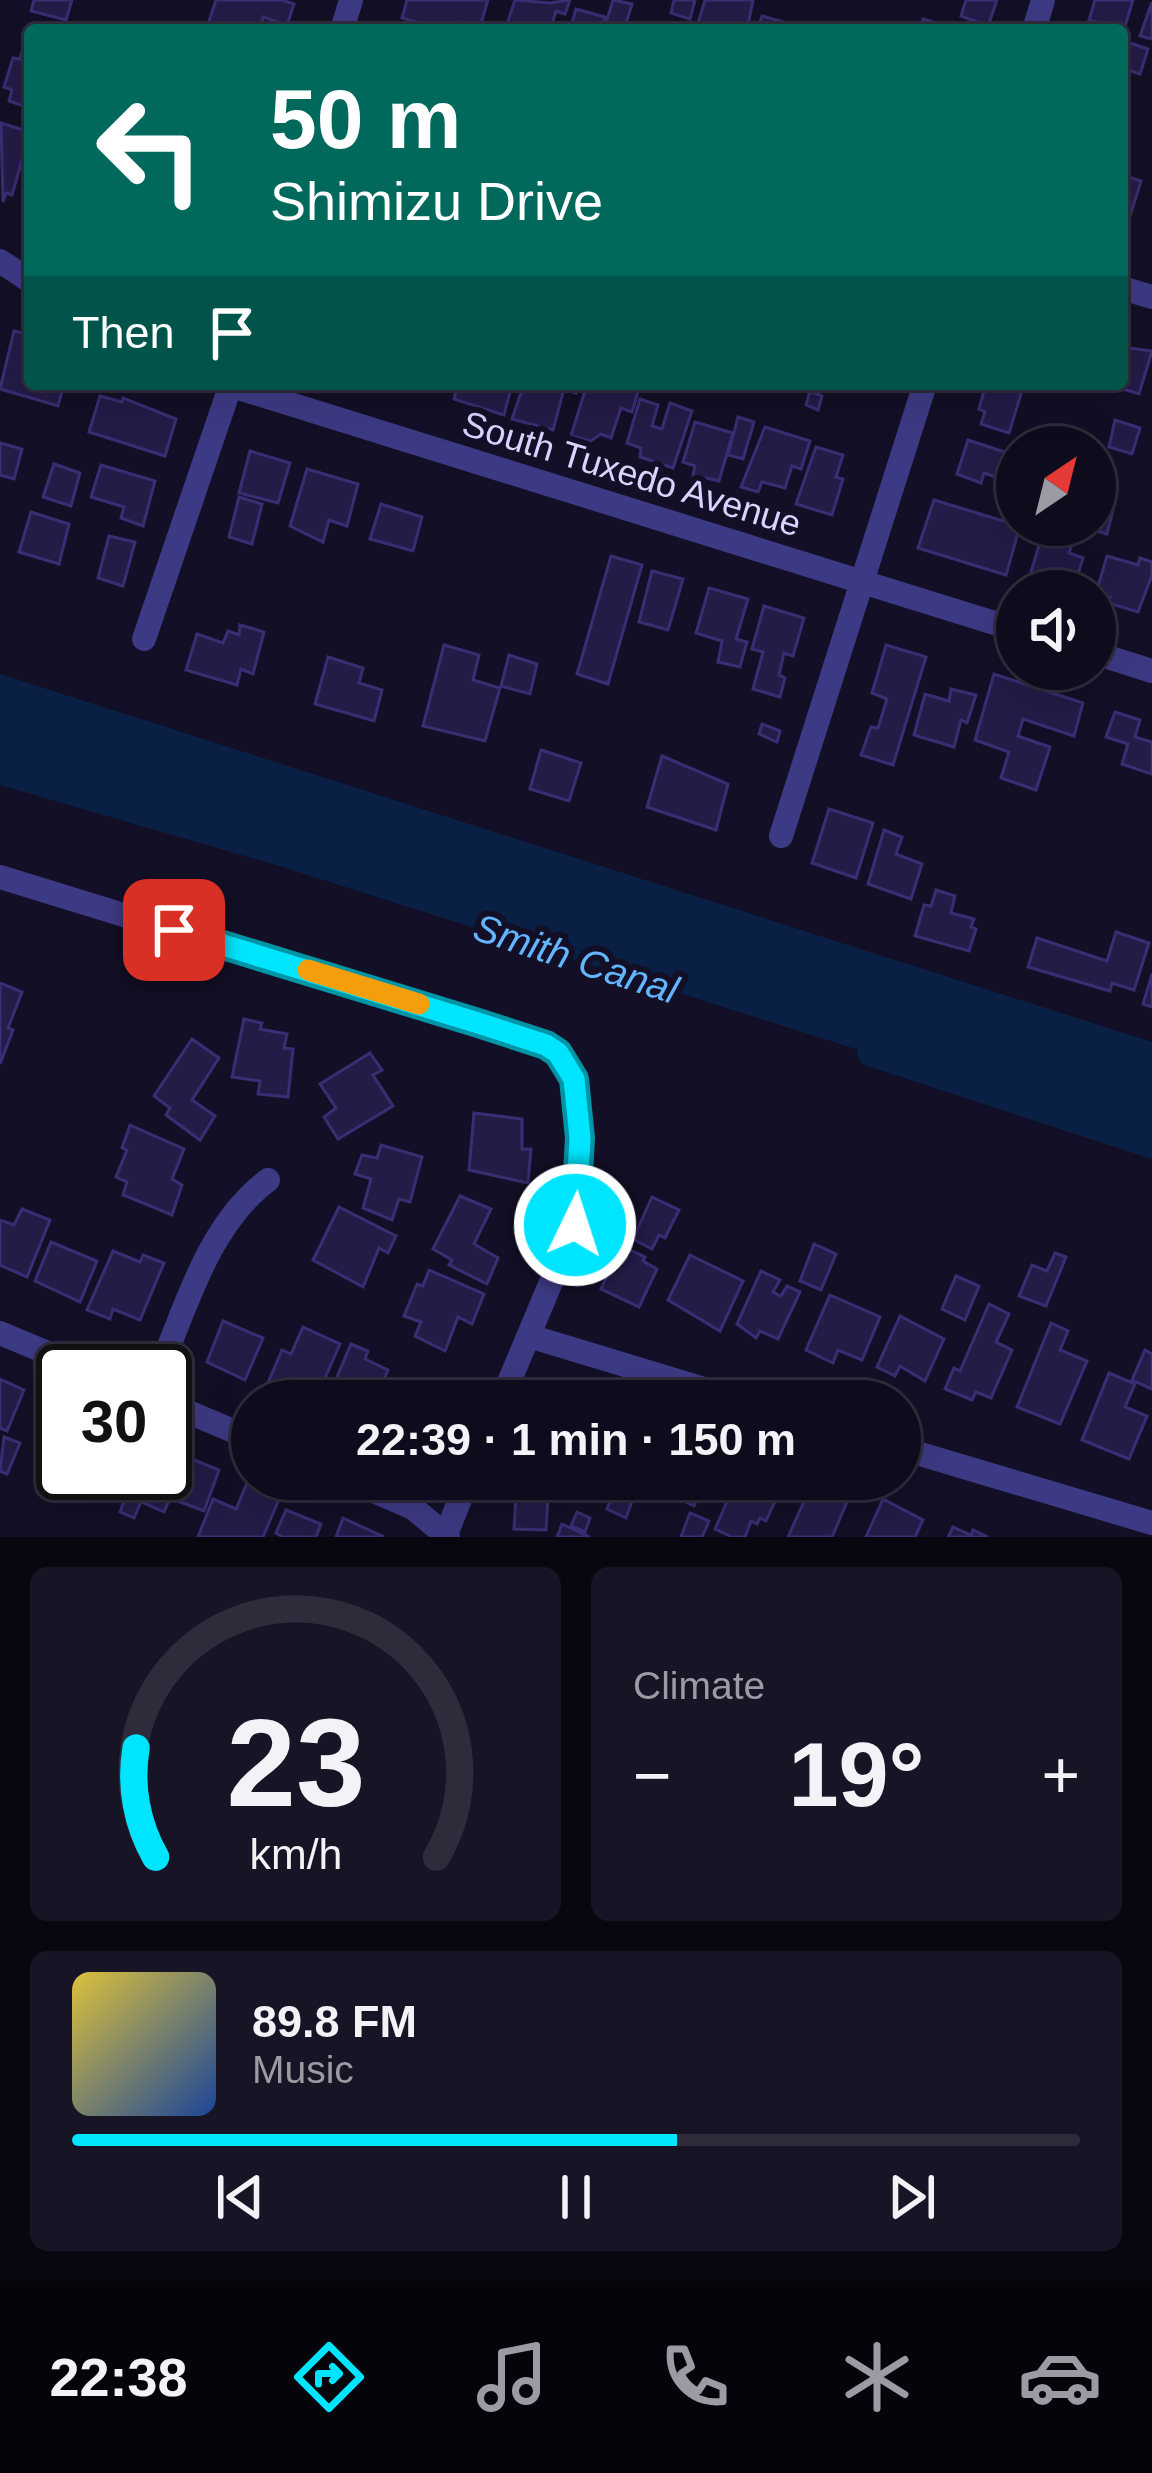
<!DOCTYPE html>
<html lang="en">
<head>
<meta charset="utf-8">
<style>
	:root { --surface:#0e0b1c; --page:#171425; --text:#f1f3f6; --muted:#9b9ba3; --line:#2e2b3b; --accent:#00e5ff }
	body { margin:0; font-family:Helvetica,sans-serif; background:var(--page); color:var(--text); height:100vh; display:flex; flex-direction:column; font-size:45px; white-space:nowrap }
	* { box-sizing:border-box; margin:0 }
	p { font-size:39px; color:var(--muted) }
	.icon { flex:none; width:66px; height:66px; fill:none; stroke:currentColor; stroke-width:2; stroke-linecap:round; stroke-linejoin:round }
	.map { position:relative; height:1537px; overflow:hidden }
	.sheet { display:flex; flex-direction:column; gap:30px; padding:30px; background:#08060f; flex:1 }
	.sheet>* { flex:none }
	.hud { position:absolute; left:24px; top:24px; width:1104px; height:366px; border-radius:12px; box-shadow:0 12px 48px #0002,0 0 0 3px var(--line); background:#00695c; color:#fff; overflow:hidden }
	.needle { width:78px; rotate:35deg }
	.buttons { position:absolute; left:996px; top:426px; display:grid; gap:24px }
	.buttons a { display:grid; place-items:center; width:120px; height:120px; border-radius:50%; background:var(--surface); box-shadow:0 12px 48px #0002,0 0 0 3px var(--line); font-size:60px }
	.speed { position:absolute; left:36px; top:1344px; display:flex; gap:24px; font-size:60px; font-weight:700; text-align:center }
	.speed>* { display:grid; place-content:center; width:156px; height:156px; border-radius:50%; background:var(--surface); box-shadow:0 12px 48px #0002,0 0 0 3px var(--line); line-height:1 }
	.speed .limit { border:6px solid #111; border-radius:18px; background:#fff; color:#111 }
	.pin { position:absolute; display:grid; place-items:center; width:102px; height:102px; color:#fff; margin:-51px; border-radius:24px; box-shadow:0 6px 18px #0006 }
	.me { position:absolute; width:132px; margin:-66px; rotate:4deg; stroke-linejoin:round; filter:drop-shadow(0 0 9px #0008) }
	.turn { display:flex; align-items:center; gap:42px; height:252px; padding:0 48px; font-size:54px }
	.turn .icon { width:156px; height:156px; stroke-width:2.5 }
	.turn b { display:block; font-size:84px; line-height:102px }
	.then { display:flex; align-items:center; height:114px; padding:0 48px; background:#0003; gap:24px; font-size:45px }
	.big { font-size:90px; font-weight:700; line-height:1.1 }
	.sheet .card { flex:1; display:flex; flex-direction:column; justify-content:center; gap:18px; min-width:0; padding:0 42px; border-radius:18px; background:var(--page) }
	.sheet .dial { align-items:center; gap:0 }
	.dial svg { height:312px; overflow:visible; fill:none; stroke:var(--line); stroke-width:7; stroke-linecap:round; text-anchor:middle }
	.dial text { fill:var(--text); stroke:none }
	.song { display:flex; align-items:center; gap:36px }
	.cover { width:144px; height:144px; border-radius:18px; background:linear-gradient(135deg,hsl(50 70% 55%),hsl(220 70% 35%)) }
	.played { height:12px; border-radius:6px; background:linear-gradient(90deg,var(--accent) 60%,var(--line) 60%) }
	.keys { display:flex; justify-content:space-around; direction:ltr }
	.heat { display:flex; justify-content:space-between; align-items:center; font-size:66px; direction:ltr }
	.sheet .tiles { flex:1; display:grid; gap:30px; grid-template-columns:1fr 1fr }
	.card:last-child { grid-column:span 2 }
	.trip { position:absolute; left:231px; top:1380px; width:690px; height:120px; border-radius:60px; background:var(--surface); box-shadow:0 12px 48px #0002,0 0 0 3px var(--line); font-weight:700; line-height:120px; text-align:center }
	.tab-bar { display:flex; height:192px; justify-content:space-around; align-items:center; background:#06040b; color:var(--muted) }
	.tab-bar .icon { width:84px; height:84px }
	.tab-bar .current { color:var(--accent) }
	.tab-bar b { font-size:54px; color:var(--text) }
	.map>svg:first-child { display:block }
	.water { fill:#0a1f44 }
	.lines { fill:none; stroke-linecap:round; stroke-linejoin:round }
	.canal { stroke:#0a1f44; stroke-width:27 }
	.building { fill:#241b47; stroke:#3b2d73; stroke-width:3 }
	.street { stroke:#3d3a85; stroke-width:24 }
	.route-casing { stroke:#0095a6; stroke-width:30 }
	.route { stroke:#00e5ff; stroke-width:21 }
	.slow { stroke:#f59e0b; stroke-width:21 }
	.labels { text-anchor:middle; stroke-width:12; stroke-linejoin:round; paint-order:stroke }
	.street-label { font-size:36px; fill:#d9d4ff; stroke:#130f26 }
	.water-label { font-size:39px; font-style:italic; fill:#62b6ff; stroke:#130f26 }
</style>
</head>
<body>
<div class="map">
<svg width="1152" height="1537" viewBox="0 0 1152 1537">
	<rect width="100%" height="100%" fill="#130f26"/>
	<path class="water" d="M0 674 1152 1042V1143L276 865 0 785Z"/>
	<g class="lines">
		<path class="canal" d="M871 1053 1152 1145"/>
	</g>
	<g class="building">
		<path d="M34 0H72L66 20 31 11Z"/>
		<path d="M216 0H282L294 4 287 25 263 17 260 30H215L207 27Z"/>
		<path d="M407 0H488L479 30 459 22 457 28 446 24 444 30 402 18Z"/>
		<path d="M515 0 550 3 570 0 565 14 556 11 550 30H505Z"/>
		<path d="M613 0 632 4 624 30 606 23Z"/>
		<path d="M674 0H695L690 19 671 13Z"/>
		<path d="M705 0H753L747 30H696Z"/>
		<path d="M966 0H997L988 26 961 16Z"/>
		<path d="M1095 0H1133L1122 36V30H1103L1105 24 1089 20Z"/>
		<path d="M1152 2V39L1140 36Z"/>
		<path d="M576 9 605 17 602 25 611 30H570Z"/>
		<path d="M762 16 798 26 797 30H757Z"/>
		<path d="M923 19 940 24 938 30H920Z"/>
		<path d="M25 41 30 43V108L9 101 12 90 4 87 13 58 20 59Z"/>
		<path d="M1127 42 1148 49 1140 74 1122 68Z"/>
		<path d="M1 123 30 132 12 195 6 193 3 202Z"/>
		<path d="M1122 175 1141 181 1126 229 1122 227Z"/>
		<path d="M14 331 30 335V384H64L58 406 0 389Z"/>
		<path d="M1122 347 1152 351 1139 394 1106 384H1122Z"/>
		<path d="M458 384H512L504 415 454 399Z"/>
		<path d="M524 384H578L576 393 564 389 553 430 512 419Z"/>
		<path d="M587 384 640 385 632 412 621 408 611 438 601 434 591 441 571 436Z"/>
		<path d="M986 384H1024L1009 433 981 424 985 412 979 409Z"/>
		<path d="M810 391 822 396 818 410 806 405Z"/>
		<path d="M100 396 122 402 123 398 176 419 165 456 89 432Z"/>
		<path d="M640 399 658 405 652 426 662 429 670 403 692 411 673 468 640 457 641 448 627 443Z"/>
		<path d="M738 417 754 422 743 459 728 455Z"/>
		<path d="M1115 420 1140 428 1132 454 1109 447Z"/>
		<path d="M695 422 733 433 719 481 693 475 695 466 683 462Z"/>
		<path d="M765 427 810 441 801 469 792 466 785 488 762 482 758 492 741 487Z"/>
		<path d="M968 440 1017 456 1016 484 984 473 981 483 957 474Z"/>
		<path d="M0 443 22 449 14 479 0 475Z"/>
		<path d="M816 447 843 455 836 477 843 479 832 515 796 504Z"/>
		<path d="M250 451 290 463 278 503 239 493Z"/>
		<path d="M54 464 80 473 71 506 43 497Z"/>
		<path d="M101 465 155 481 143 526 121 518 124 507 91 497Z"/>
		<path d="M307 469 358 484 347 526 329 520 323 542 290 526Z"/>
		<path d="M239 497 262 504 252 544 229 537Z"/>
		<path d="M934 500 1020 526 1006 575 918 548Z"/>
		<path d="M1095 501 1114 506 1107 534 1081 526 1095 525Z"/>
		<path d="M381 504 422 517 413 551 370 539Z"/>
		<path d="M31 512 69 524 59 564 19 552Z"/>
		<path d="M1045 525 1066 528 1061 543 1071 547 1069 553 1083 558 1073 591 1028 582Z"/>
		<path d="M109 536 135 542 123 586 98 578Z"/>
		<path d="M611 556 642 565 608 684 577 674Z"/>
		<path d="M1107 556 1138 565 1140 558 1152 562V575L1138 612 1108 603 1110 597 1096 593Z"/>
		<path d="M652 571 683 579 668 630 639 622Z"/>
		<path d="M709 588 748 599 736 639 747 642 740 667 718 662 722 641 696 633Z"/>
		<path d="M764 606 804 618 793 656 784 653 779 675 785 678 780 697 753 689 763 652 752 649Z"/>
		<path d="M240 625 264 632 253 674 241 669 237 685 186 670 197 634 223 643 228 631 239 635Z"/>
		<path d="M444 645 479 655 473 680 500 688 485 741 423 726Z"/>
		<path d="M886 645 926 657 893 765 861 755 871 727 878 728 887 699 872 693Z"/>
		<path d="M509 655 537 664 530 694 501 686Z"/>
		<path d="M328 657 363 668 359 683 382 690 374 721 315 704Z"/>
		<path d="M994 674 1083 703 1074 736 1023 719 1018 736 1050 747 1036 790 1001 778 1009 752 975 740Z"/>
		<path d="M951 689 976 695 967 723 961 720 954 747 914 735 925 694 949 701Z"/>
		<path d="M1115 712 1140 720 1135 737 1152 742V774L1122 764 1128 744 1106 737Z"/>
		<path d="M762 724 780 731 777 742 759 734Z"/>
		<path d="M541 750 581 763 569 801 530 789Z"/>
		<path d="M662 756 728 784 716 830 647 807Z"/>
		<path d="M829 809 873 823 856 878 812 863Z"/>
		<path d="M884 830 902 837 896 854 922 864 911 899 868 884Z"/>
		<path d="M936 890 955 896 951 913 974 919 971 927 976 929 969 951 915 936 924 905 931 906Z"/>
		<path d="M1116 932 1149 943 1134 990 1112 983 1110 991 1028 967 1037 938 1107 961Z"/>
		<path d="M1152 974V1007L1143 1004Z"/>
		<path d="M0 983 22 992 8 1028 13 1030 0 1064Z"/>
		<path d="M244 1019 262 1023 260 1029 287 1034 284 1048 293 1049 288 1097 258 1094 260 1081 232 1077Z"/>
		<path d="M192 1039 219 1058 192 1100 215 1116 200 1140 166 1115 170 1108 154 1096Z"/>
		<path d="M370 1053 382 1070 373 1075 393 1106 338 1139 324 1117 336 1108 320 1084Z"/>
		<path d="M474 1113 522 1119V1149H531L528 1183 469 1170Z"/>
		<path d="M130 1125 184 1149 172 1179 182 1185 172 1215 123 1195 127 1182 116 1177 127 1150 122 1148Z"/>
		<path d="M381 1145 422 1157 410 1202 399 1199 392 1220 363 1208 371 1179 355 1174 362 1155 377 1158Z"/>
		<path d="M460 1196 491 1209 474 1244 498 1258 487 1284 449 1265 452 1260 433 1249Z"/>
		<path d="M652 1197 679 1210 665 1238 659 1235 652 1249 633 1239Z"/>
		<path d="M339 1207 396 1236 388 1253 379 1248 363 1287 313 1260Z"/>
		<path d="M22 1209 50 1220 27 1277 0 1265V1220L14 1225Z"/>
		<path d="M51 1242 97 1261 80 1302 35 1281Z"/>
		<path d="M814 1244 836 1254 821 1290 800 1281Z"/>
		<path d="M626 1248 645 1257 643 1261 657 1269 639 1307 601 1289 614 1261 619 1263Z"/>
		<path d="M113 1251 140 1262 143 1255 164 1263 140 1320 113 1309 110 1319 87 1310Z"/>
		<path d="M1055 1253 1066 1257 1046 1306 1019 1296 1032 1265 1047 1271Z"/>
		<path d="M690 1255 743 1281 720 1331 668 1300Z"/>
		<path d="M429 1270 484 1294 472 1324 458 1317 445 1351 415 1336 421 1322 404 1316 417 1284 423 1286Z"/>
		<path d="M761 1271 780 1280 773 1292 781 1296 787 1286 800 1292 778 1339 760 1331 756 1338 737 1324Z"/>
		<path d="M956 1276 979 1286 965 1320 942 1309Z"/>
		<path d="M830 1295 880 1317 862 1360 838 1350 833 1363 806 1350Z"/>
		<path d="M989 1304 1009 1314 996 1342 1012 1350 991 1398 976 1392 972 1400 945 1389 954 1368 960 1371Z"/>
		<path d="M900 1316 944 1339 925 1381 900 1366 895 1376 877 1367Z"/>
		<path d="M223 1321 263 1338 245 1380 207 1362Z"/>
		<path d="M1051 1323 1068 1331 1060 1350 1087 1361 1060 1424 1017 1407Z"/>
		<path d="M303 1327 340 1344 317 1396 305 1390 301 1397 267 1385 282 1350 291 1354Z"/>
		<path d="M351 1344 368 1351 365 1359 388 1370 382 1384 390 1388 385 1401H351L353 1398 332 1389Z"/>
		<path d="M1145 1350 1152 1354V1389L1132 1380Z"/>
		<path d="M1109 1373 1135 1384 1125 1407 1147 1416 1129 1459 1082 1440Z"/>
		<path d="M0 1379 24 1390 7 1431 0 1428Z"/>
		<path d="M414 1381 435 1390 439 1381 460 1390 455 1401H400Z"/>
		<path d="M63 1404V1473H85L78 1492 51 1480 60 1457 45 1450Z"/>
		<path d="M4 1437 20 1443 7 1474 0 1471Z"/>
		<path d="M165 1456 188 1467 192 1459 219 1470 204 1511 170 1498 164 1512 144 1503 157 1473H165Z"/>
		<path d="M108 1473H141L136 1486Z"/>
		<path d="M517 1479H557V1482H549L546 1530 514 1529Z"/>
		<path d="M658 1479H706L694 1506 655 1487Z"/>
		<path d="M737 1479H764L762 1484 775 1491 773 1495 777 1497 766 1521 760 1518 757 1524 751 1521 745 1537H732L715 1529Z"/>
		<path d="M814 1479 850 1495 832 1537H788Z"/>
		<path d="M247 1483 280 1497 263 1537H198L213 1499 236 1509Z"/>
		<path d="M616 1485 635 1493 626 1518 607 1509Z"/>
		<path d="M128 1490 143 1497 134 1518 120 1512Z"/>
		<path d="M883 1499 923 1520 915 1537H866Z"/>
		<path d="M286 1510 321 1524 316 1537H283L276 1533Z"/>
		<path d="M577 1512 590 1518 585 1532 571 1526Z"/>
		<path d="M690 1513 709 1521 702 1537H681Z"/>
		<path d="M343 1518 382 1536 381 1537H336Z"/>
		<path d="M562 1524 590 1537H557Z"/>
		<path d="M953 1527 971 1535 973 1530 988 1537H948Z"/>
	</g>
	<g class="lines">
		<g class="street">
			<path d="M342 30 351 0"/>
			<path d="M1034 30 1043 0"/>
			<path d="M0 261 30 281"/>
			<path d="M1122 288 1152 297"/>
			<path d="M226 384 1017 630"/>
			<path d="M144 639 231 384"/>
			<path d="M1095 653 1152 671"/>
			<path d="M781 836 925 384"/>
			<path d="M0 877 546 1045 567 1064 574 1079 580 1138 577 1208 575 1225 501 1401"/>
			<path d="M0 1333 91 1371"/>
			<path d="M529 1336 744 1401"/>
			<path d="M159 1371C187 1305 208 1225 268 1180"/>
			<path d="M165 1402 252 1439"/>
			<path d="M900 1448 1152 1523"/>
			<path d="M346 1479 413 1508 448 1537"/>
			<path d="M445 1537 468 1479"/>
		</g>
	</g>
	<g class="lines">
		<defs>
			<path id="route" d="M174 930 475 1022 546 1045 558 1053 574 1079 580 1138 575 1225"/>
		</defs>
		<use href="#route" class="route-casing"/>
		<use href="#route" class="route"/>
		<path class="slow" d="M308 970 419 1004"/>
	</g>
	<g class="labels">
		<g class="street-label">
			<text transform="translate(632 473) rotate(17)" y="13">South Tuxedo Avenue</text>
		</g>
		<g class="water-label">
			<text transform="translate(576 958) rotate(18)" y="14">Smith Canal</text>
		</g>
	</g>
</svg>
<div class="buttons">
<a><svg class="needle" viewBox="-14 -14 28 28"><path d="M0-13l5 13h-10z" fill="#e53935"/><path d="M0 13l5-13h-10z" fill="#9b9ba3"/></svg></a>
<a><svg class="icon" aria-label="sound" viewBox="0 0 24 24"><path d="M4 9h4l5-4v14l-5-4H4zM17 9q2 3 0 6"/></svg></a>
</div>
<div class="speed"><div class="limit">30</div></div>
<div class="pin" style="left:174px;top:930px;background:#d93025"><svg class="icon" aria-label="arrive" viewBox="0 0 24 24"><path d="M6 21V4h12l-3 4 3 4H6"/></svg></div>
<svg class="me" style="left:575px;top:1225px" viewBox="-20 -20 40 40"><circle r="17" fill="#00e5ff" stroke="#fff" stroke-width="3"/><path d="M0-11L8 9 0 5-8 9z" fill="#fff"/></svg>
<div class="trip">22:39 · 1 min · 150 m</div>
<div class="hud">
<div class="turn"><svg class="icon" aria-label="left" viewBox="0 0 24 24"><path d="M17 20v-9H6M10 6l-5 5 5 5"/></svg><div><b>50 m</b>Shimizu Drive</div></div>
<div class="then">Then<svg class="icon" aria-label="arrive" viewBox="0 0 24 24"><path d="M6 21V4h12l-3 4 3 4H6"/></svg></div>
</div>
</div>
<section class="sheet">
<div class="tiles">
<div class="card dial"><svg viewBox="0 0 100 80">
<path d="M14 69A42 42 0 1 1 86 69"/>
<path d="M14 69A42 42 0 0 1 9 41" stroke="#00e5ff"/>
<text x="50" y="56" font-size="32" font-weight="700">23</text>
<text x="50" y="72" font-size="11">km/h</text>
</svg></div>
<div class="card"><p>Climate</p>
<div class="heat"><a>−</a><b class="big">19°</b><a>+</a></div>
</div>
<div class="card">
<div class="song"><i class="cover"></i><div><b>89.8 FM</b><p>Music</p></div></div>
<div class="played"></div>
<div class="keys"><svg class="icon" aria-label="previous" viewBox="0 0 24 24"><path d="M18 5L8 12l10 7zM5 5v14"/></svg><svg class="icon" aria-label="pause" viewBox="0 0 24 24"><path d="M8 5v14M16 5v14"/></svg><svg class="icon" aria-label="next" viewBox="0 0 24 24"><path d="M6 5l10 7-10 7zM19 5v14"/></svg></div>
</div>
</div>
</section>
<nav class="tab-bar">
<b>22:38</b>
<svg class="icon current" aria-label="directions" viewBox="0 0 24 24"><path d="M12 3l9 9-9 9-9-9zM9 14v-3h6M13 9l2 2-2 2"/></svg>
<svg class="icon" aria-label="music" viewBox="0 0 24 24"><path d="M9 18V5l10-2v13"/><circle cx="6" cy="18" r="3"/><circle cx="16" cy="16" r="3"/></svg>
<svg class="icon" aria-label="phone" viewBox="0 0 24 24"><path d="M5 4h4l2 5-3 2q2 4 5 5l2-3 5 2v4C11 20 4 13 5 4z"/></svg>
<svg class="icon" aria-label="climate" viewBox="0 0 24 24"><path d="M12 3v18M4 7l16 10M4 17L20 7"/></svg>
<svg class="icon" aria-label="car" viewBox="0 0 24 24"><path d="M5 17H2v-5l4-1 3-4h7l3 4 3 1v5h-3M9 17h6M6 11h13"/><circle cx="7" cy="17" r="2"/><circle cx="17" cy="17" r="2"/></svg>
</nav>
</body>
</html>
